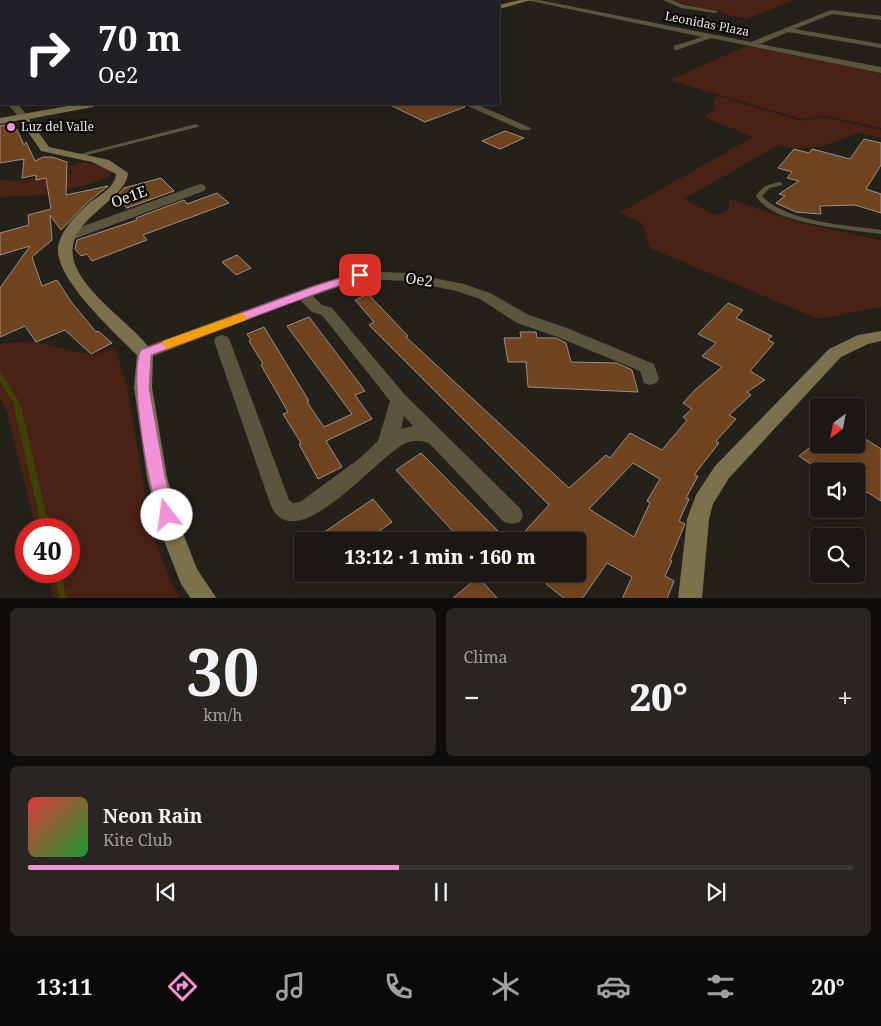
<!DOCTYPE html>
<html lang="es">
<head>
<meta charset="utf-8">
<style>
	:root { --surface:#1b1814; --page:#282522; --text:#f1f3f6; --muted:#a0a0a0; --line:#393734; --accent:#f391d6 }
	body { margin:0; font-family:"Noto Serif",serif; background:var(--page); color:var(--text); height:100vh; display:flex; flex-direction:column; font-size:19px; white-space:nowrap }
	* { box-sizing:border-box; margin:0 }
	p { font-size:16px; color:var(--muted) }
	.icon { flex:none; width:28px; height:28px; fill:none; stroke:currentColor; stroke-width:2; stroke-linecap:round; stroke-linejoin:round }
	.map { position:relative; height:598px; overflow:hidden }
	.drawer { display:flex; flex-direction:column; gap:10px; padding:10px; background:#0f0d0b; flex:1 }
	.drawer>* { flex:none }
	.hud { position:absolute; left:0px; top:0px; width:500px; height:105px; box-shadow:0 2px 12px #0003,0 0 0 1px var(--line); background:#202124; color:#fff; overflow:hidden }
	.needle { width:32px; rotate:212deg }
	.fabs { position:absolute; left:810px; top:398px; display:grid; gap:10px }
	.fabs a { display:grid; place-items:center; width:55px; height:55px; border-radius:5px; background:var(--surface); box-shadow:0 2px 12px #0003,0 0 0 1px var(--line); font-size:25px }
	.speed { position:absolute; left:15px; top:518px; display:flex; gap:10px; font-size:25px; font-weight:700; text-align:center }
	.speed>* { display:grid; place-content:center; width:65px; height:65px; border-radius:50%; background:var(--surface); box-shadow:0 2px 12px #0003,0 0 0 1px var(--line); line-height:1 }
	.speed .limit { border:8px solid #d22; background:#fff; color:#111 }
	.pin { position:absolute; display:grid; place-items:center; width:42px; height:42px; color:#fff; margin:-21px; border-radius:10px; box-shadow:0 2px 8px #0006 }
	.me { position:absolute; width:55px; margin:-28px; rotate:345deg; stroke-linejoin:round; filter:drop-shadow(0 0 4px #0008) }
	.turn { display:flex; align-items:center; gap:18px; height:105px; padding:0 15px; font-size:22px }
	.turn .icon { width:65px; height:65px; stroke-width:2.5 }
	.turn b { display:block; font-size:35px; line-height:42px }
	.big { font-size:38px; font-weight:800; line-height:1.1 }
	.drawer .widget { flex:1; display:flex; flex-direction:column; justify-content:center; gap:8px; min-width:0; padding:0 18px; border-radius:8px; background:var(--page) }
	.drawer .dial { align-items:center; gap:0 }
	.dial b { font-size:65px; line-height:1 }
	.song { display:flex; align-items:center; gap:15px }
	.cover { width:60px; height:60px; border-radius:8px; background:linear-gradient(135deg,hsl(0 70% 55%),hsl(130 70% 35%)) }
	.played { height:5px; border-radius:2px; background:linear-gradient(90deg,var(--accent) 45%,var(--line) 45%) }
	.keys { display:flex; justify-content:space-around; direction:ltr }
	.heat { display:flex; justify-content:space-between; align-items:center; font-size:28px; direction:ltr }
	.drawer .tiles { flex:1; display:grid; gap:10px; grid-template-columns:1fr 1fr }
	.widget:last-child { grid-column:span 2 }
	.trip { position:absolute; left:294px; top:532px; width:292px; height:50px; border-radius:5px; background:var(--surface); box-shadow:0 2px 12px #0003,0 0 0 1px var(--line); font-weight:800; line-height:50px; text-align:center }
	.tabs { display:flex; height:80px; justify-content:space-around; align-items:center; background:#0b0a08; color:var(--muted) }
	.tabs .icon { width:35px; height:35px }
	.tabs .on { color:var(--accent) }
	.tabs b { font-size:22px; color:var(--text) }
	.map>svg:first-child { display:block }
	.green { fill:#492115 }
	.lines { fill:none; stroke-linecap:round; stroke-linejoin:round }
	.stream-far1 { stroke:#3e4305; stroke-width:5.5 }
	.stream { stroke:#3e4305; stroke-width:7 }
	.building { fill:#714420; stroke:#99908a; fill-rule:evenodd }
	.lane { fill:#5b553e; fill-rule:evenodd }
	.street { fill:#5b553e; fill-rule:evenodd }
	.secondary { fill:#7b724d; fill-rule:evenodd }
	.route { fill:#f391d6; stroke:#9e5e8b }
	.slow { fill:#f59e0b }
	.poi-dot { fill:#f391d6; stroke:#0c0a07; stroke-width:2 }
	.labels { text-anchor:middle; stroke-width:4.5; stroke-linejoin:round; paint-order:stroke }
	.far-street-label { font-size:12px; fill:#ece9e4; stroke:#0c0a07 }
	.far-poi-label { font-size:12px; fill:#ece9e4; stroke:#0c0a07; text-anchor:start }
	.street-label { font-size:15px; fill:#ece9e4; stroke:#0c0a07 }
</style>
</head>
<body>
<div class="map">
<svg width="881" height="599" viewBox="0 0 881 599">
	<rect width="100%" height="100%" fill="#24201a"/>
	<g class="green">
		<path d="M673 0H794L746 19 721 13 722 10 700 8Z"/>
		<path d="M747 46 881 73V128L822 115 804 120 669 80Z"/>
		<path d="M718 96 801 121 824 117 881 130V138L859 133 820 147 798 148 777 146 684 199 717 216 729 210V199L801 223 881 240V307L818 319 650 248 642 223 619 213 753 137 704 117 715 109 713 101Z"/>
		<path d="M83 162 107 168 111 173 108 177 84 186 42 195 0 197V180L19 181 72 174 70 166Z"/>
		<path d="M17 342H37L91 355 115 348 127 386 151 530 172 584 180 598H53L47 571H69V529H36L7 412 0 398V344Z"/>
	</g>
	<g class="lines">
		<path class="stream-far1" d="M0 376 16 402 18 410"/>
		<g class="stream">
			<path d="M18 409 46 529"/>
			<path d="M57 571 63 599"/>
		</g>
	</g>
	<g class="building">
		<path d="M388 104H461L465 107 425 122Z"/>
		<path d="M14 123 24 145 26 142 35 161 43 157H52L67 162 66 195 108 186 87 203 61 230 50 215 52 240 32 257 42 286 57 280 72 303 96 332 98 331 112 343 91 354 65 330 36 342 25 326 0 337V288L30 246 0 255V233L29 225 28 215 51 209 46 178 36 180V175L22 178 24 159 0 163V126Z"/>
		<path d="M505 131 524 138 500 149 482 141Z"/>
		<path d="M864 139 881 143V165L866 189 881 194V213L855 205 820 206 821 214 796 212 776 203 785 196 779 194 799 181 787 178 792 172 778 168 794 149 809 153 812 149 850 159Z"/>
		<path d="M161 178 174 191 127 208 117 196 124 188Z"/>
		<path d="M217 193 229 203 143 235 147 240 92 261 87 254 81 256 75 249 77 240 137 220 136 218 184 200 187 204Z"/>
		<path d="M237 255 251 268 236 275 222 262Z"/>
		<path d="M368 294 408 336 406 337 569 488 606 455 610 458 630 433 662 450 687 420 683 417 692 409 683 403 696 389 722 367 702 356 716 343 698 334 728 303 743 310 736 318 772 336 768 340 774 343 750 371 765 380 747 392 751 395 729 415 736 419 716 441 719 443 694 475 698 476 686 498 689 499 679 521 685 524 670 560 672 561 665 576 674 581 667 599H622L632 577 607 563 582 599H565L546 584 555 574H578V541H516L549 505 369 325 374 322 355 300ZM633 463 660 479 647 501 650 503 634 537 589 509Z"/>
		<path d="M309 317 365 391 355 395 372 419 326 441 342 467 318 479 299 444 301 443 283 414 288 412 261 365 263 364 249 341 251 340 247 334 264 327 301 388 309 401 307 402 324 427 352 414 287 326Z"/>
		<path d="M520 332H536L537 338H556L566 343 571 362 617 363 632 370 638 392 528 387 526 362H508L504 338H521Z"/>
		<path d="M856 433 881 449V501L867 492 856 502V471H821L799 456 814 444H856Z"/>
		<path d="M421 453 501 534 492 541H462L396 470Z"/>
		<path d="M373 499 392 522 372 536 362 541H311Z"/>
		<path d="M478 577 498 599H452Z"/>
	</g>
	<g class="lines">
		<g class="lane">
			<path d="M196 124 199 126 198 127 75 158 72 156Z"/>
			<path d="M780 182 782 183V185L770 188 762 196C785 222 847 225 881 230V234C852 230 784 224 764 205 761 203 758 199 756 196 762 186 769 184 780 182Z"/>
		</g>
		<g class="street">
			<path d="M292 0H308V1H293Z"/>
			<path d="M526 0H539L751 42 831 10 881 16V20L832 14 795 29 881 44V48L788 32 760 44 881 67V73L711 38 677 50H674V46L702 37Z"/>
			<path d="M663 0H672L684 5 718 11 715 13 681 8Z"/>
			<rect x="0" y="39" width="1" height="4"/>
			<path d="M0 84 1 85V92L0 91Z"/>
			<path d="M8 104H18L28 117 26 119H20Z"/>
			<path d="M463 104H476L531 128 530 130H522Z"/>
			<path d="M200 184 204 185 206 188 204 191 74 239 69 240 62 236 64 233Z"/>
			<path d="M360 271 408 273 464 284 490 293 529 315 567 328 654 364 659 379 656 383 650 385 644 383 640 371 555 336 517 323 480 299 456 291 408 281 361 279 313 296 322 305 332 308 405 395 520 508 523 515 520 522 512 524 504 522 429 443C422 441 414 440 406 443 379 454 296 560 271 506L214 341 216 337 222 335 228 337 230 341 289 500 293 503 300 502 360 458 378 441 390 401 322 315 312 312 300 300 151 357 145 359 139 357 137 353 139 349 314 285ZM404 416 413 426 401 429Z"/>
		</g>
		<g class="secondary">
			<path d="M520 0H531L499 9V5Z"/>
			<path d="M79 104H98L93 107 29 119 49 147 109 160 128 173C127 196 82 214 74 241 61 282 135 323 153 353L152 387 167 477 183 533 197 569 217 599H191L181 584 161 533 147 477 134 387 137 355C115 333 60 283 58 252 57 233 76 216 88 204 98 196 115 188 116 174L92 162 41 151 20 120 0 124V118Z"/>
			<path d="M881 331V341L868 344 841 357 729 478 713 504 709 519 702 599H678L687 519 696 495 715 466 829 349 858 335Z"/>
		</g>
	</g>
	<path class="route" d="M360 272 364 273 365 275 364 277 323 291 151 355 149 388 165 477 175 515 172 520 167 522 161 520C149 494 128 373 141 350L315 286Z"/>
	<path class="slow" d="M242 313 247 317 246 320 172 347 168 349 162 344 163 341Z"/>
	<circle class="poi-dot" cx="11" cy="127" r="5"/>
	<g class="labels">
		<g class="far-street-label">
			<text transform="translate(707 24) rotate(11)" y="4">Leonidas Plaza</text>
		</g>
		<g class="far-poi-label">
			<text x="21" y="131">Luz del Valle</text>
		</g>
		<g class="street-label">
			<text transform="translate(129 197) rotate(-20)" y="5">Oe1E</text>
			<text transform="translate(419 280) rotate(8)" y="5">Oe2</text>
		</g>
	</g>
</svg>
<div class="fabs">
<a><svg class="needle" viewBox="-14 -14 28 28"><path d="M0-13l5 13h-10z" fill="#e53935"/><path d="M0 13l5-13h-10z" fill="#a0a0a0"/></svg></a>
<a><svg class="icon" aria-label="sound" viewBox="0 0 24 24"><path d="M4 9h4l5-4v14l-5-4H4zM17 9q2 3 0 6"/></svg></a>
<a><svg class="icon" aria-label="search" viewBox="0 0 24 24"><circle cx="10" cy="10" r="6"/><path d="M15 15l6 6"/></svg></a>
</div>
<div class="speed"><div class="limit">40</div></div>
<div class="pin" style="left:360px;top:275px;background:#d93025"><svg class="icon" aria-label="arrive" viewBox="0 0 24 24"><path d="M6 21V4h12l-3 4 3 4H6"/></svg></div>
<svg class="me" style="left:167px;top:515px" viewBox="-20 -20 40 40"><circle r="19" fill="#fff"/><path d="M0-13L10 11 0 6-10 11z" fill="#f391d6"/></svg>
<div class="trip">13:12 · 1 min · 160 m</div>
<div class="hud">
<div class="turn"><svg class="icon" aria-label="right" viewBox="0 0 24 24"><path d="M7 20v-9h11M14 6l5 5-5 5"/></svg><div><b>70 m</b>Oe2</div></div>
</div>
</div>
<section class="drawer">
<div class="tiles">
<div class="widget dial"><b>30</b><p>km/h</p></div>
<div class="widget"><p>Clima</p>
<div class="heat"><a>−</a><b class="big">20°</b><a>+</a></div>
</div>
<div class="widget">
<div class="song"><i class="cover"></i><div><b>Neon Rain</b><p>Kite Club</p></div></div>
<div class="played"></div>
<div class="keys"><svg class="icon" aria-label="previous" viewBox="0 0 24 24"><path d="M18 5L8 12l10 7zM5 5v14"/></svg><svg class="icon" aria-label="pause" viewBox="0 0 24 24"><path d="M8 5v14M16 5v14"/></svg><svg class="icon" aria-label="next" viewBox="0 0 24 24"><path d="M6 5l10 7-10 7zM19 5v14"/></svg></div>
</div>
</div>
</section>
<nav class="tabs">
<b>13:11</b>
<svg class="icon on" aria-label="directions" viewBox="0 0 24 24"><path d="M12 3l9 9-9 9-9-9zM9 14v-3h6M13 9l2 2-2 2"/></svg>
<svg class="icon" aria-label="music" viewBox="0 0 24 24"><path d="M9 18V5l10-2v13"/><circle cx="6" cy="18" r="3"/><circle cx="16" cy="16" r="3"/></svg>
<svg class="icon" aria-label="phone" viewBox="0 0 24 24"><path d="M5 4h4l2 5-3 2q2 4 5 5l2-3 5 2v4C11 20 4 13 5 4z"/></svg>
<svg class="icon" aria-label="climate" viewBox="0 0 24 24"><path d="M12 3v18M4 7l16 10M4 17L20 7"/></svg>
<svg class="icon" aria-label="car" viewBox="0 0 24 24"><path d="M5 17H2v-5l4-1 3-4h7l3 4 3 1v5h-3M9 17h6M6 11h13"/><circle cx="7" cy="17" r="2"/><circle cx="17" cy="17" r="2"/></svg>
<svg class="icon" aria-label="filters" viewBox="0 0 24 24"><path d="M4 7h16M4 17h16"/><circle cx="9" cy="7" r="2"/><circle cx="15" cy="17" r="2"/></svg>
<b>20°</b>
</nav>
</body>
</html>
